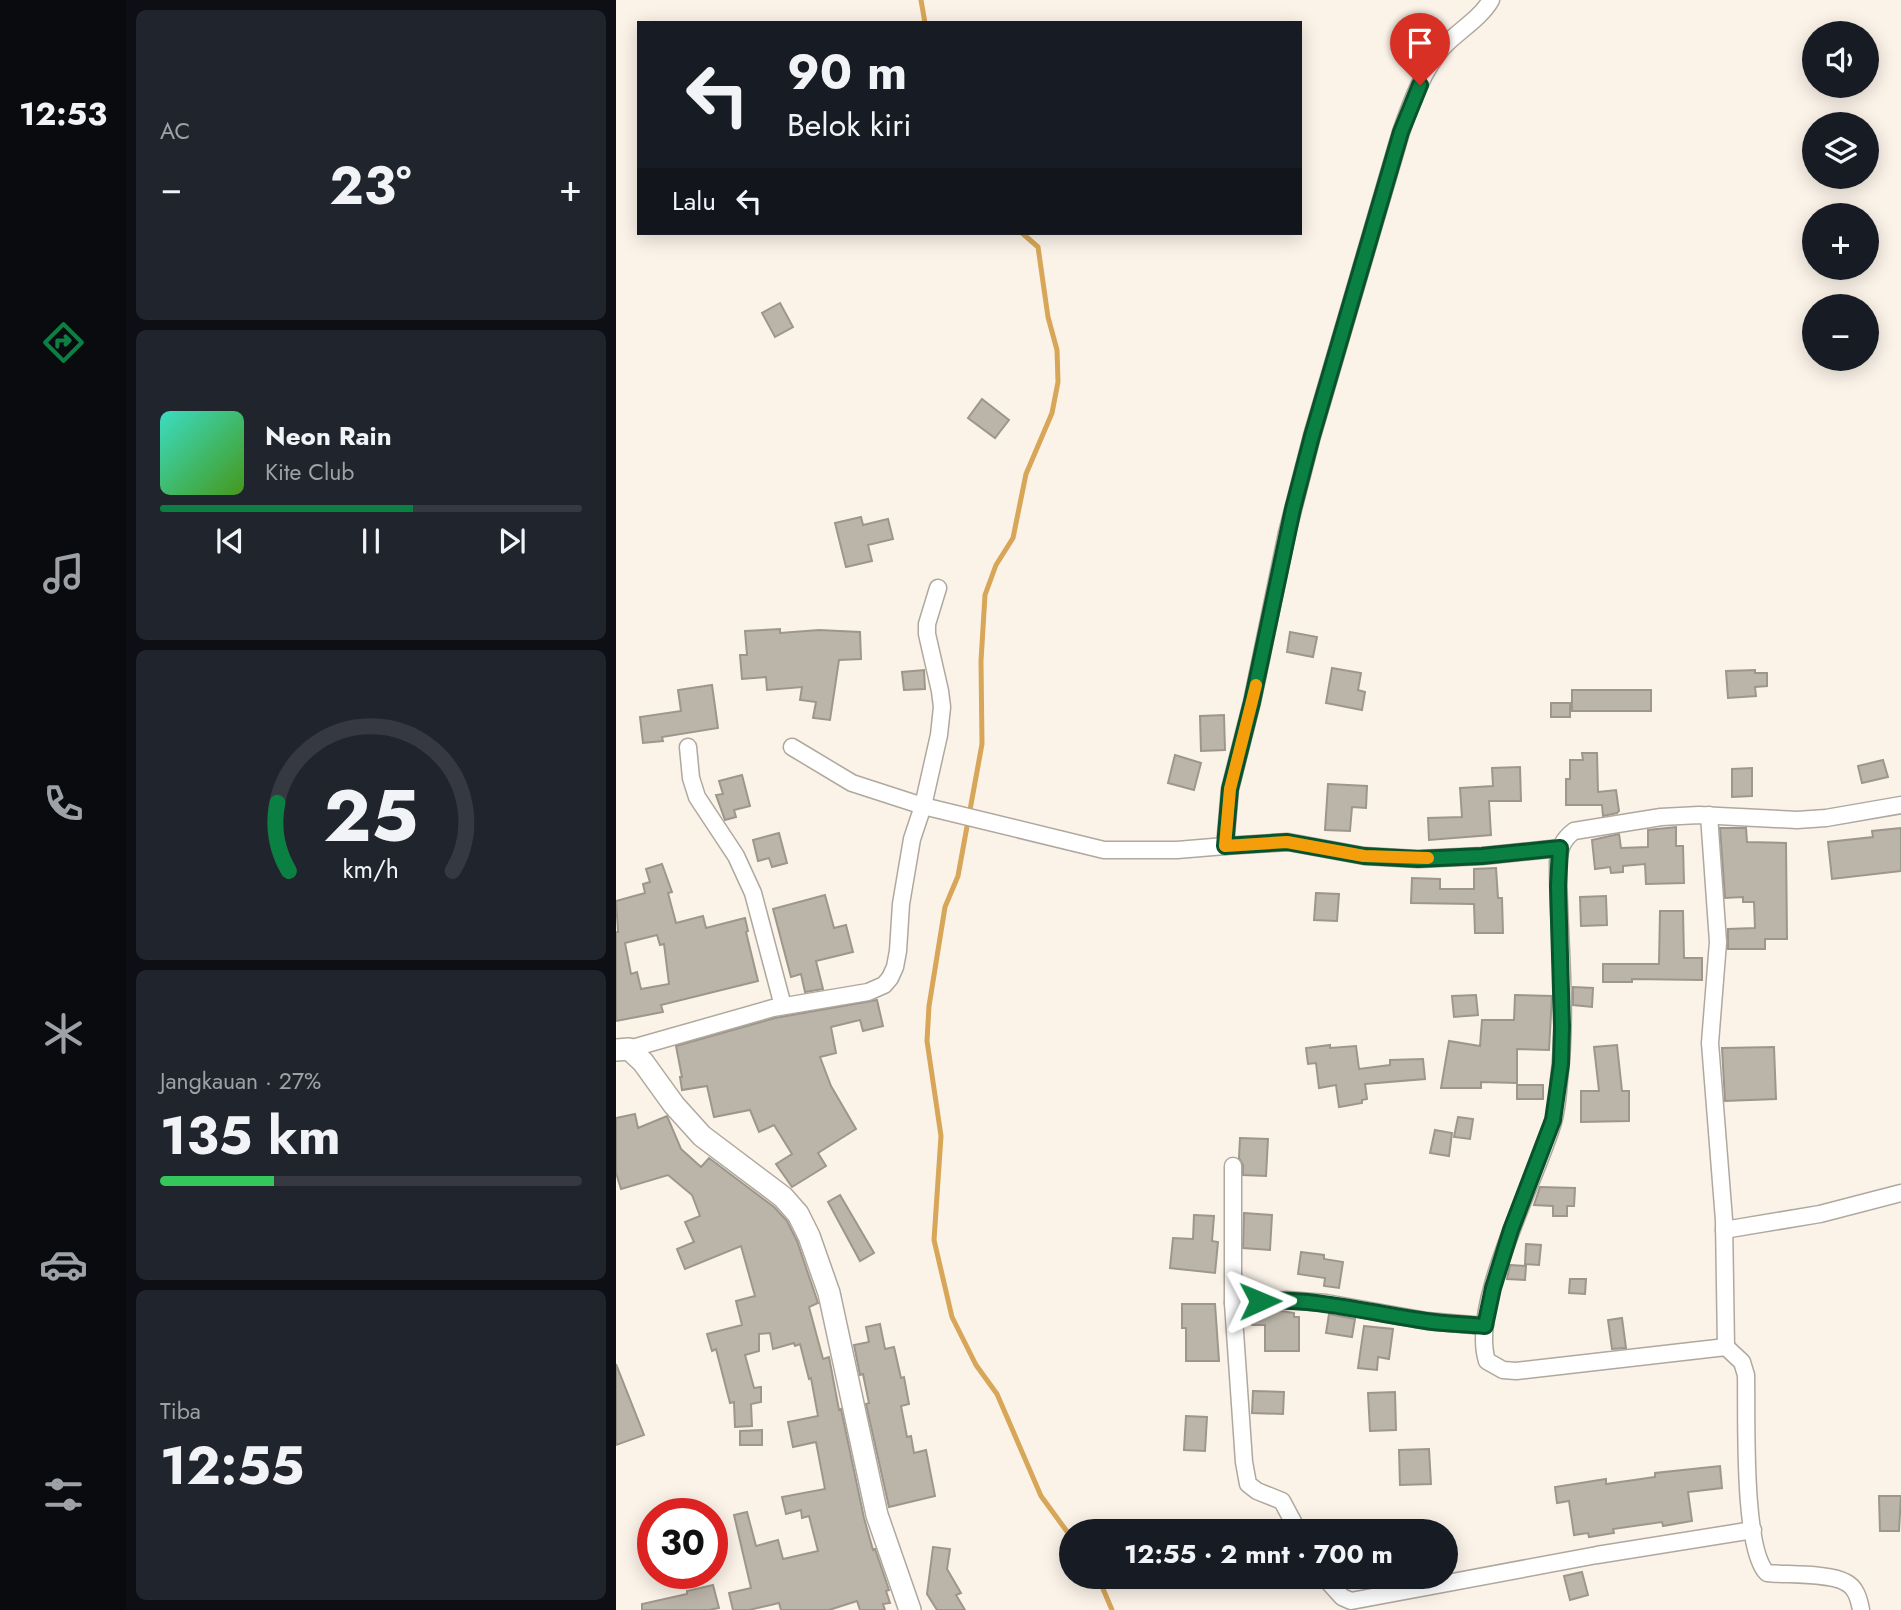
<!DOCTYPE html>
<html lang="id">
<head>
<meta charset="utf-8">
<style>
	:root { --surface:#171b24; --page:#20242c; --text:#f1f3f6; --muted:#9ea1a6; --line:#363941; --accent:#0b8043 }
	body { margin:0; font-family:Jost,sans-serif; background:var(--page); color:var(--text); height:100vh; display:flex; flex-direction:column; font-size:26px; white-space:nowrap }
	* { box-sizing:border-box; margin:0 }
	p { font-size:23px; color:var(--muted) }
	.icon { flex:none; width:38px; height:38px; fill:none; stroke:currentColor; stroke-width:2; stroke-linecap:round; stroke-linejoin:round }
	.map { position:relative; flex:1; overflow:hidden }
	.details { display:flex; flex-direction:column; gap:10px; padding:10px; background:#0d0f14; width:490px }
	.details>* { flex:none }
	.hud { position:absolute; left:21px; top:21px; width:665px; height:214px; border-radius:0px; box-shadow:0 4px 18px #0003; background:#171b24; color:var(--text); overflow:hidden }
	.tools { position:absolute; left:1186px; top:21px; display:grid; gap:14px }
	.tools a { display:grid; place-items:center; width:77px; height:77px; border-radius:50%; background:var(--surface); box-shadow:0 4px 18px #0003; font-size:35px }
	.speed { position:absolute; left:21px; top:1498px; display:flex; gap:14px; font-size:35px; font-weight:700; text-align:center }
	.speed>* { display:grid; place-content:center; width:91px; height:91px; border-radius:50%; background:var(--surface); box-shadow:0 4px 18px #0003; line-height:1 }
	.speed .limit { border:10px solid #d22; background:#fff; color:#111 }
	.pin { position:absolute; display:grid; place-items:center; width:60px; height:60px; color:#fff; margin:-72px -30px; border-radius:50% 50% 50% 0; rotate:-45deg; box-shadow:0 0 7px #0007 }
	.pin .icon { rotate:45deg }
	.me { position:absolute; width:77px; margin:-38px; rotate:89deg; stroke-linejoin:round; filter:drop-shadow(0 0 5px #0008) }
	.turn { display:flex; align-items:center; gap:24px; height:147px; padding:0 35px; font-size:32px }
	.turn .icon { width:91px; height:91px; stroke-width:2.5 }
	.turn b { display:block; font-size:49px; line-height:60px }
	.then { display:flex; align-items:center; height:66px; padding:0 35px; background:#0003; gap:14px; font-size:26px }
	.big { font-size:52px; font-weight:700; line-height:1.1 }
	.details .card { flex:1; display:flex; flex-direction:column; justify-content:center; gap:10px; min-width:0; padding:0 24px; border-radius:10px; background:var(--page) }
	.details .dial { align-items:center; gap:0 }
	.dial svg { height:182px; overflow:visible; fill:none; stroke:var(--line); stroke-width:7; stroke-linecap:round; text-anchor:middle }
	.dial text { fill:var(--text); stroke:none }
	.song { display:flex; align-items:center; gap:21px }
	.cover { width:84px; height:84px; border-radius:10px; background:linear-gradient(135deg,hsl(170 70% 55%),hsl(100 70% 35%)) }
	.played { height:7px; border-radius:4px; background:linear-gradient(90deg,var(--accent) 60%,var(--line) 60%) }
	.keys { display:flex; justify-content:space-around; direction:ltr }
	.heat { display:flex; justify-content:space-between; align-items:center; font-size:38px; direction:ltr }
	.charge { height:10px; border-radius:5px; background:linear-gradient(90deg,#34c759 27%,var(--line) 0) }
	.trip { position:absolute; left:443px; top:1519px; width:399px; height:70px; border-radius:35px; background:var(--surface); box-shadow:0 4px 18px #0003; font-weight:700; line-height:70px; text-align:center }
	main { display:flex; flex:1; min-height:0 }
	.menu { display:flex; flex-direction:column; width:126px; justify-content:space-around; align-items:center; background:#090b0e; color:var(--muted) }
	.menu .icon { width:49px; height:49px }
	.menu .selected { color:var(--accent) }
	.menu b { font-size:32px; color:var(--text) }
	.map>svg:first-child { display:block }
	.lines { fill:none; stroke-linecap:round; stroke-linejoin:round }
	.stream { stroke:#d7a658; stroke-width:5 }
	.building { fill:#bbb4a9; stroke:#9d968b; stroke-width:2; fill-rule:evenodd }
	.minor-casing { stroke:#afa89e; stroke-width:19 }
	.tertiary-casing { stroke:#afa89e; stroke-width:24 }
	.minor { stroke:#fff; stroke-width:16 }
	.tertiary { stroke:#fff; stroke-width:21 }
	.route-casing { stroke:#07532c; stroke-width:18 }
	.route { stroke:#0b8043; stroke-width:12 }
	.slow { stroke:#f59e0b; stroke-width:12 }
</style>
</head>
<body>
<main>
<nav class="menu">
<b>12:53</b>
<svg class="icon selected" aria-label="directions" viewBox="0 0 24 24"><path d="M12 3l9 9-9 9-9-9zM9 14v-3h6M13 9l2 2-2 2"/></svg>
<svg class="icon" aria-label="music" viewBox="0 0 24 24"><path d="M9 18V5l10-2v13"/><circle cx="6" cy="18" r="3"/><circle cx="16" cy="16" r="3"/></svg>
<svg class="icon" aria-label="phone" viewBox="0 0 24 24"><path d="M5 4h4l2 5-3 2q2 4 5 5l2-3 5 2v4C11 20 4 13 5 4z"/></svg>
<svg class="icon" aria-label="climate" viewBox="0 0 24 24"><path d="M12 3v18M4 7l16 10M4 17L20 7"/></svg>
<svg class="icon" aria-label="car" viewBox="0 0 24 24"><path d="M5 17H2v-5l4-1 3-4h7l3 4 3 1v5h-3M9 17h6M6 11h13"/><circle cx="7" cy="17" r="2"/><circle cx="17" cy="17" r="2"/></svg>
<svg class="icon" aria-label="filters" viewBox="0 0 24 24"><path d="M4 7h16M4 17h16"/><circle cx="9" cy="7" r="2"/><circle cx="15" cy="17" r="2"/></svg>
</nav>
<section class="details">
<div class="card"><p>AC</p>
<div class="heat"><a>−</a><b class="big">23°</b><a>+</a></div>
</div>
<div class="card">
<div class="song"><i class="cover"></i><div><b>Neon Rain</b><p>Kite Club</p></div></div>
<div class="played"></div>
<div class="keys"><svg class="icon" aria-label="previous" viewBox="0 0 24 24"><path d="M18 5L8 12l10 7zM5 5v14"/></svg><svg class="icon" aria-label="pause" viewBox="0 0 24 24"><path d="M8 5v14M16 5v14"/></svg><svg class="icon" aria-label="next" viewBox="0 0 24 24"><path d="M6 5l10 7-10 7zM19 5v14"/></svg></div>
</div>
<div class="card dial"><svg viewBox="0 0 100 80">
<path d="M14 69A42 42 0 1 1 86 69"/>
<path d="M14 69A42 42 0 0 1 9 39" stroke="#0b8043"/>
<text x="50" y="56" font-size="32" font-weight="700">25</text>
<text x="50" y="72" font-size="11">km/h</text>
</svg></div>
<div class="card"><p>Jangkauan · 27%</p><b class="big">135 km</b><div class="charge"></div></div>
<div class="card"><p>Tiba</p><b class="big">12:55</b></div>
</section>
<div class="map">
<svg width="1285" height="1610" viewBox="0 0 1285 1610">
	<rect width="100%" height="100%" fill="#fbf3e8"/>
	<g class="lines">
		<g class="stream">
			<path d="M305 0 309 23"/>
			<path d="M406 233 422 247 432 317 441 350 442 382 436 413 410 474 397 538 380 565 369 595 365 661 366 744 342 876 329 907 313 1006 311 1041 325 1136 318 1240 336 1317 360 1365 381 1394 425 1496 455 1537"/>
			<path d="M482 1577 496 1610"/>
		</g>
	</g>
	<g class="building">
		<path d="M164 303 177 327 159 337 146 313Z"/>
		<path d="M366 399 393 420 379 438 352 418Z"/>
		<path d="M245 517 247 525 272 519 277 539 252 545 256 561 230 567 219 523Z"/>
		<path d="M164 629V633L203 630 244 632 245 659 223 660 214 720 197 718 200 702 184 700 186 687 151 690 150 677 126 679 124 655H131L129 631Z"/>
		<path d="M674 632 701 637 697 657 671 652Z"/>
		<path d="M716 668 745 673 742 690 749 692 746 710 710 703Z"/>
		<path d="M308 670 309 689 288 690 286 672Z"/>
		<path d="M1139 670V673H1151V686L1139 687 1140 696 1112 698 1110 671Z"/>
		<path d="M96 685 102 728 46 737 47 741 27 743 24 717 65 711 62 690Z"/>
		<rect x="956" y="690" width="79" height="21"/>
		<rect x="935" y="703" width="19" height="14"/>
		<path d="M608 715 609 750 585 751 584 716Z"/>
		<path d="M966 753H981L982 792 1000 790 1003 811 1001 813 987 816 986 805H950V779H954V760H967Z"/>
		<path d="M559 755 585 763 578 790 552 783Z"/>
		<path d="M1267 760 1272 777 1246 783 1242 766Z"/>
		<path d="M904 767 905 801H873L875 835 813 840 812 818 846 817 844 788 877 786 876 768Z"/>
		<path d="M1136 768V796L1116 797V769Z"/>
		<path d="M126 775 134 806 118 810 120 817 109 820 100 795 107 794 103 781Z"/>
		<path d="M712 784 751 786 750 808 736 807 734 831 709 830Z"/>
		<path d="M1060 827V846H1067L1068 883 1030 884 1029 864 1007 866V872L995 873 994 867 979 869 976 840 1003 834 1005 848 1032 847V830Z"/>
		<path d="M1104 828H1130L1131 842 1170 843 1171 939H1149V949H1112V929L1139 928 1138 902H1127V897L1109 898Z"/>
		<path d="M1285 828V871L1216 879 1212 842 1257 837 1256 831Z"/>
		<path d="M163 833 171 863 156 867 153 858 142 861 137 840Z"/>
		<path d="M46 864 56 892 52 893 60 923 87 916 90 928 129 918 132 931 130 932 142 981 45 1005 47 1012 0 1021V932H2L0 901 29 893 27 884 34 882 30 869ZM41 935 44 945 48 944 53 984 25 989 21 972 15 974 9 943Z"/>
		<path d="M880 868 882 898H886L887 933H859L858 904 795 903 796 878 824 879V889H858V869Z"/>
		<path d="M700 893 723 894 721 921 698 920Z"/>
		<path d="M209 895 218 928 230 925 237 952 200 961 207 989 189 992 185 974 175 977 157 909Z"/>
		<path d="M990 896 991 925 965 926 964 897Z"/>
		<path d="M1044 911H1067L1068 958H1086V980L1016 979V982H987V964H1043Z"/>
		<path d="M957 987 977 988 976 1007 957 1005Z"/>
		<path d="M860 995 862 1015 838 1017 836 996Z"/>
		<path d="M899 995 936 996 933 1050 901 1049V1083L865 1082V1088H825L833 1041 864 1046 866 1020H898Z"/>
		<path d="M261 1000 267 1026 247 1031 244 1020 215 1027 220 1053 204 1057 215 1086 240 1129 202 1153 210 1166 176 1187 160 1164 176 1154 158 1125 143 1132 134 1110 98 1117 91 1086 66 1090 64 1077H66L60 1046 159 1018Z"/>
		<path d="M714 1045V1048L740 1046 743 1069 774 1065V1060L807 1059 809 1079 749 1084 751 1099 746 1100V1103L723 1107 720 1085 703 1088 700 1063 692 1064 690 1048Z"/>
		<path d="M1001 1045 1006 1091H1013V1121L965 1122V1091H983L978 1047Z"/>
		<path d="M1158 1047 1160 1099 1109 1101 1106 1048Z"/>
		<rect x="901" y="1085" width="26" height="14"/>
		<path d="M19 1114 22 1128 51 1116 65 1149 85 1167 93 1158 158 1207 171 1221 181 1241 202 1303 193 1307 207 1359 213 1357 223 1410 225 1409 248 1518 257 1550 259 1549 273 1590 270 1591 274 1603 267 1604 269 1610H244L241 1601 213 1610H165L163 1603 133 1610H117L113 1593 135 1588 118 1515 131 1512 140 1546 162 1540 167 1559 202 1551 193 1516 186 1518 185 1510 170 1514 166 1497 209 1489 200 1442 177 1447 172 1422 202 1416 195 1378 193 1379 184 1344 179 1346 178 1343 157 1349 154 1333 143 1334V1351L129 1355 138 1388 145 1387V1402L135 1404 136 1426 119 1427 118 1402 114 1403 100 1349 96 1351 91 1334 126 1325 120 1301 139 1296 125 1246 69 1269 61 1249 78 1242 69 1222 84 1216 76 1195 52 1175 5 1189 0 1173V1118Z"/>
		<path d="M842 1117 857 1119 854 1139 838 1137Z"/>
		<path d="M819 1130 836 1133 833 1156 814 1153Z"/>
		<path d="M624 1138 652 1139 650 1176 627 1175V1165L623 1158Z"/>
		<path d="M924 1187 959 1188 958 1206H951V1216H937V1206L918 1205Z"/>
		<path d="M224 1195 258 1253 244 1261 212 1202Z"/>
		<path d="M628 1213 656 1215 654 1250 627 1248Z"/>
		<path d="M578 1215 598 1216 596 1241 602 1242 599 1273 554 1268 557 1238 577 1239Z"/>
		<path d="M910 1244 925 1245 923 1265 909 1264Z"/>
		<path d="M685 1252 708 1255V1259L727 1262 723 1288 708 1286 709 1278 682 1274Z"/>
		<path d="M894 1265 910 1266 909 1280 891 1279Z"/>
		<path d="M954 1279H970L969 1294 953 1293Z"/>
		<path d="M566 1304H599L603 1361H570V1328H566Z"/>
		<path d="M666 1311 678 1313V1317H683V1351H649V1325H636L635 1312Z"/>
		<path d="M713 1314 739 1319 736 1337 710 1333Z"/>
		<path d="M1006 1318 1010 1348 996 1349 992 1320Z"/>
		<path d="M264 1324 269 1349 278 1347 285 1378 288 1377 293 1404 285 1406 291 1437 295 1436 298 1453 310 1450 319 1496 273 1507 250 1404 253 1403 247 1374 244 1375 238 1345 253 1342 250 1327Z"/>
		<path d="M748 1326 777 1329 773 1359 762 1357 761 1370 742 1368Z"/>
		<path d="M0 1364 28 1435 0 1445Z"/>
		<path d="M637 1391 668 1392 667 1414 636 1413Z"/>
		<path d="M779 1392 780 1430 754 1431 752 1393Z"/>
		<path d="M570 1416 591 1417 589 1451 568 1450Z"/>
		<path d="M146 1430V1445H124V1431Z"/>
		<path d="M813 1449 815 1484 784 1485 783 1450Z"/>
		<path d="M1104 1466 1106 1488 1072 1492 1076 1521 1047 1526 1046 1522 997 1529 998 1533 973 1537 972 1533 958 1535 953 1501 941 1503 939 1487 990 1479V1484L1039 1477V1473Z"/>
		<path d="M1263 1496H1285L1283 1531H1264Z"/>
		<path d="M317 1547 334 1549 331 1569 345 1593 340 1595 349 1610H321L311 1594Z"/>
		<path d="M966 1572 972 1595 954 1600 948 1576Z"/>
		<path d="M97 1585 103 1608 93 1610H26V1604L71 1594V1591Z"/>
	</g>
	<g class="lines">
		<defs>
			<g id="minor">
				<path d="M875 0C864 19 842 31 827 47 807 70 795 103 785 132L696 436 671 533 636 702 614 789 609 846 672 842 748 856 802 859 866 856 944 848"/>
				<path d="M72 747 75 778 81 797 120 856 137 893 167 1006"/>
				<path d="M176 747 236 783 307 806 488 850H561L609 846"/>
				<path d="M1093 815 1102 942 1094 1043 1108 1220 1110 1347"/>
				<path d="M13 1049 157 1008 252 992 268 985 274 978 279 967 282 951 285 904 296 839 307 806 323 735 326 707 324 691 311 634V624L322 588"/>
				<path d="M617 1166V1303L628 1462 632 1484 641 1491 666 1501 682 1531"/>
				<path d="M1108 1230 1204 1214 1285 1193"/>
				<path d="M617 1303 671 1300 710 1303 811 1321 869 1326"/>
				<path d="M708 1577 726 1597 735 1601 981 1555 1137 1530"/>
				<path d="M1245 1610C1243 1599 1240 1587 1229 1582 1213 1573 1171 1575 1151 1573 1126 1549 1131 1413 1130 1375L1126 1362 1110 1347 900 1371 887 1370 871 1361C853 1304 920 1181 937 1122 941 1109 942 1094 943 1080 952 1008 942 935 942 862 944 848 946 840 958 831L1045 817 1083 815 1181 820 1210 818 1285 805"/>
			</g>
			<path id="tertiary" d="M0 1050 13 1049 27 1062 58 1105 86 1136 167 1197 182 1214 193 1236 213 1293 261 1515 294 1610"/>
		</defs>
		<use href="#minor" class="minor-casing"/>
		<use href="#tertiary" class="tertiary-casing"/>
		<use href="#minor" class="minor"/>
		<use href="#tertiary" class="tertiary"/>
	</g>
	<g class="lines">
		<defs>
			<path id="route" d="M644 1301C702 1298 753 1313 810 1321 830 1324 850 1324 869 1326L877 1288 895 1230 937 1120 945 1064 946 1026 942 886 944 848 866 856 802 859 748 856 671 842 609 846 614 789 636 702 677 509 696 436 785 132 804 85"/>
		</defs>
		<use href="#route" class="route-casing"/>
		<use href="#route" class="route"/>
		<path class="slow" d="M640 685 614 789 609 846 671 842 748 856 812 858"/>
	</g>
</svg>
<div class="tools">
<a><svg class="icon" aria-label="sound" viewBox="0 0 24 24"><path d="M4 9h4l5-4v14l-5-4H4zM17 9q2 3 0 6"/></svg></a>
<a><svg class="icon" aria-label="layers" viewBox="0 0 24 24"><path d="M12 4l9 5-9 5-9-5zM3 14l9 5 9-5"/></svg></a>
<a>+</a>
<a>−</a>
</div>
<div class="speed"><div class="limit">30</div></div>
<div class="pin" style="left:804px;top:85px;background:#d93025"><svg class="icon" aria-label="arrive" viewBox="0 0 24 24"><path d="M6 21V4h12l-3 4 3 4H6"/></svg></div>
<svg class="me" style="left:644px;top:1301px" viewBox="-20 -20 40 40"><path d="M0-17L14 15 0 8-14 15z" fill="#0b8043" stroke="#fff" stroke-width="4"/></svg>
<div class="trip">12:55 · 2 mnt · 700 m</div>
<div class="hud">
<div class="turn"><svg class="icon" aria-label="left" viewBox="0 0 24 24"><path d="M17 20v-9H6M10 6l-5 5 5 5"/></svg><div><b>90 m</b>Belok kiri</div></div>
<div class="then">Lalu<svg class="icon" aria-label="left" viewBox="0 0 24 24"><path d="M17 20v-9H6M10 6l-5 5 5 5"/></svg></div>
</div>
</div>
</main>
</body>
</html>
